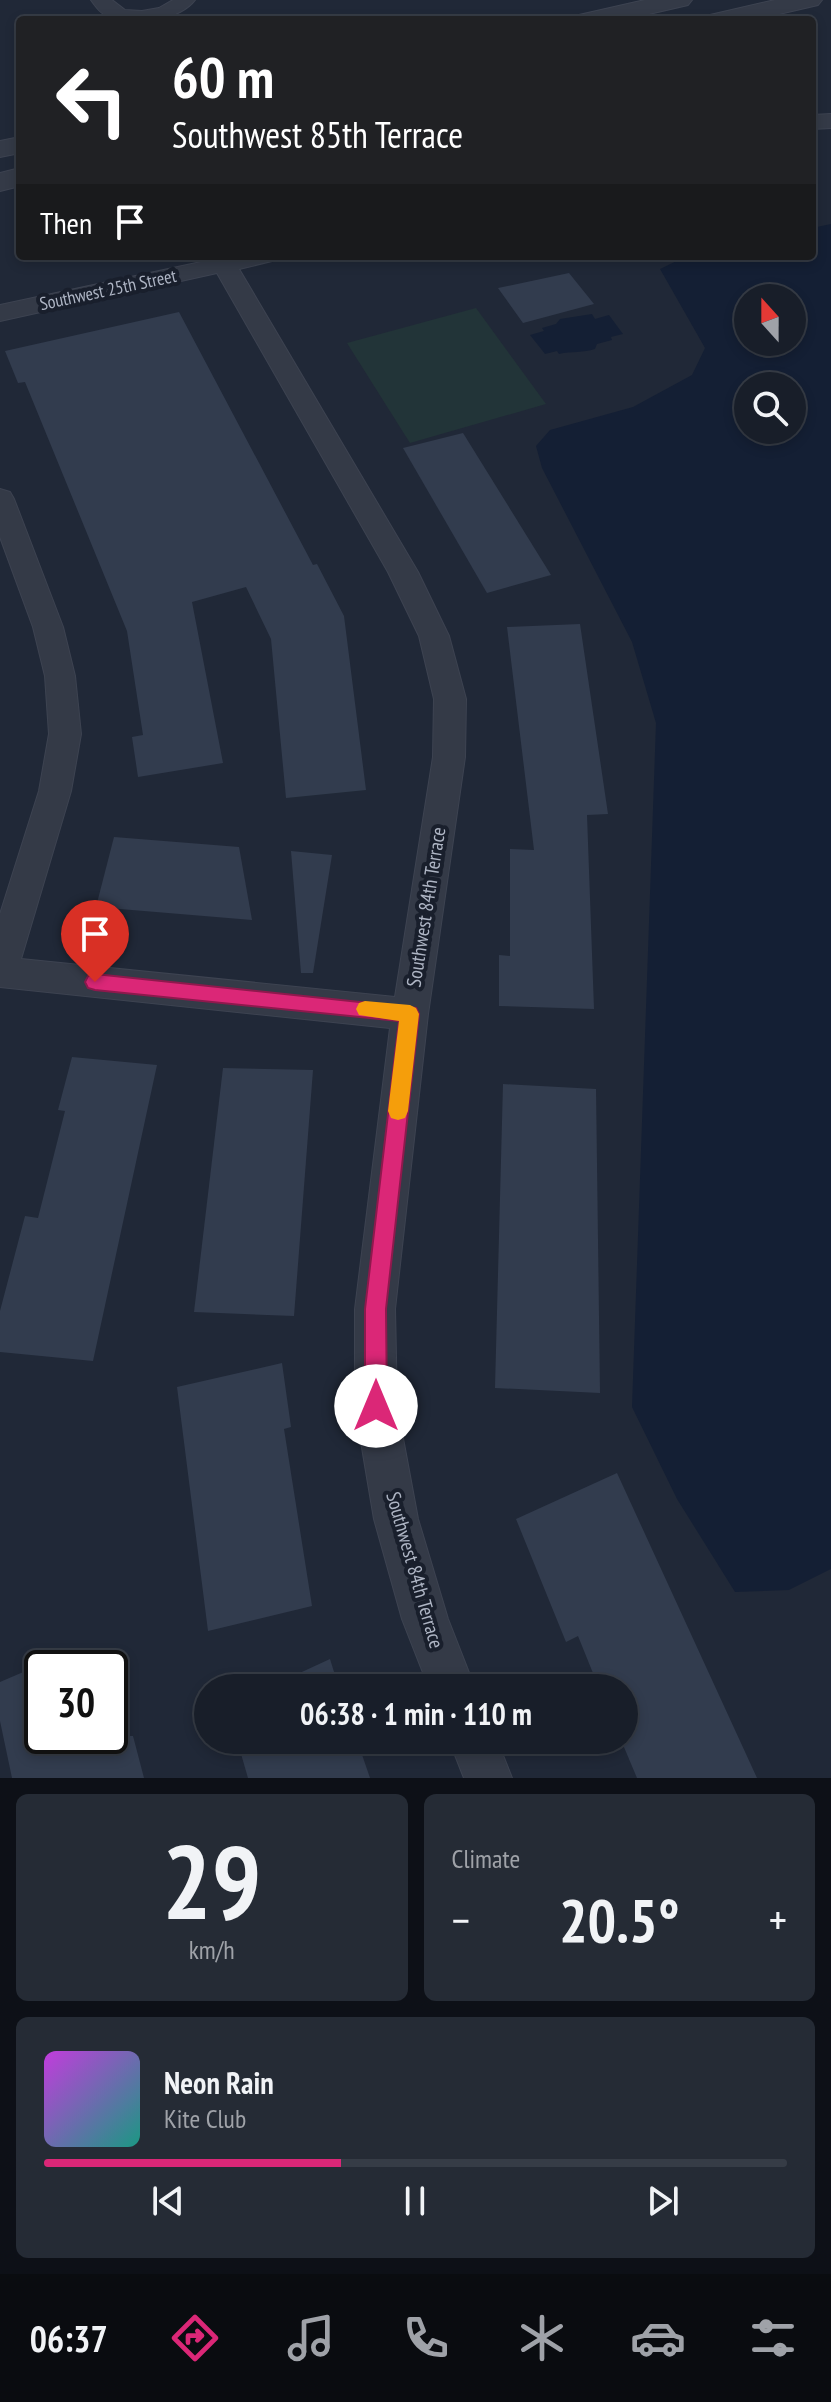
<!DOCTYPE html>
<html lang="en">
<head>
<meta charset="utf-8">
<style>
	:root { --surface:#181e29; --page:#252b35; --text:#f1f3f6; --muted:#9fa2a8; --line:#363c46; --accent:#db2777 }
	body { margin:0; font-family:"PT Sans Narrow",sans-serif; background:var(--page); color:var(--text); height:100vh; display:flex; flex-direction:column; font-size:30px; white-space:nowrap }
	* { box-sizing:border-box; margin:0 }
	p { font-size:26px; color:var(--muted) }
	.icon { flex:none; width:44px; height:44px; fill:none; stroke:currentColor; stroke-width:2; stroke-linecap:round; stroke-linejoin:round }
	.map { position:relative; height:1778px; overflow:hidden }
	.panel { display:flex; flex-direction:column; gap:16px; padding:16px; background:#0d1017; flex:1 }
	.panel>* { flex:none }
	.top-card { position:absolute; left:16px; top:16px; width:800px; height:244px; border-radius:8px; box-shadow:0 4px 12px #0003,0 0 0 2px var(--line); background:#202124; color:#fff; overflow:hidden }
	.needle { width:52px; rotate:339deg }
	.fabs { position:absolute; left:734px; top:284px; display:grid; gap:16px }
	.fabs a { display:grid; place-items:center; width:72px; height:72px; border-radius:50%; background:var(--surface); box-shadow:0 4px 12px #0003,0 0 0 2px var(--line); font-size:40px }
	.speed { position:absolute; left:24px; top:1650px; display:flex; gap:16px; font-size:40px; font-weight:700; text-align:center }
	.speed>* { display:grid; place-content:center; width:104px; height:104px; border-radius:50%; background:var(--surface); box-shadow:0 4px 12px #0003,0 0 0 2px var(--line); line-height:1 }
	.speed .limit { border:4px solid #111; border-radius:12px; background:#fff; color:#111 }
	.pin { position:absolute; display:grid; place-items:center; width:68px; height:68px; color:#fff; margin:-82px -34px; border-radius:50% 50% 50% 0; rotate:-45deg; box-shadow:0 0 8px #0007 }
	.pin .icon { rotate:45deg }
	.me { position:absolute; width:88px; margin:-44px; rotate:0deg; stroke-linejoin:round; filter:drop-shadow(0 0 6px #0008) }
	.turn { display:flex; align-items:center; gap:28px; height:168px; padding:0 24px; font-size:36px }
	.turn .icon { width:104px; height:104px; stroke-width:2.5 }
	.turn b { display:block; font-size:56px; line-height:68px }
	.then { display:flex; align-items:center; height:76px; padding:0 24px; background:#0003; gap:16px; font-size:30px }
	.big { font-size:60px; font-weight:700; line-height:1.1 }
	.panel .card { flex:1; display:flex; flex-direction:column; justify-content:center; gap:12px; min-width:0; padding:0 28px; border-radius:12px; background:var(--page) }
	.panel .dial { align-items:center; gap:0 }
	.dial b { font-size:104px; line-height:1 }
	.song { display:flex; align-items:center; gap:24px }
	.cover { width:96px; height:96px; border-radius:12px; background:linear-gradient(135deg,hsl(290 70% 55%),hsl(170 70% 35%)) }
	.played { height:8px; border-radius:4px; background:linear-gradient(90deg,var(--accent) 40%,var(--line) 40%) }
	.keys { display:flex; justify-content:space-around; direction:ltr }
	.heat { display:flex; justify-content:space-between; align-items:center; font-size:44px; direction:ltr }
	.panel .tiles { flex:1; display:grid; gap:16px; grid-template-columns:1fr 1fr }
	.card:last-child { grid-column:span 2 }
	.trip { position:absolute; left:194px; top:1674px; width:444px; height:80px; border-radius:40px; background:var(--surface); box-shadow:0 4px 12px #0003,0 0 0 2px var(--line); font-weight:700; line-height:80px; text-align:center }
	.menu { display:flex; height:128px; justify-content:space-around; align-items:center; background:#0a0c10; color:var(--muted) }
	.menu .icon { width:56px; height:56px }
	.menu .current { color:var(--accent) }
	.menu b { font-size:36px; color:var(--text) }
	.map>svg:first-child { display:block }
	.green { fill:#223438 }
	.water { fill:#141f34; fill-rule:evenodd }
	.building { fill:#323c4e }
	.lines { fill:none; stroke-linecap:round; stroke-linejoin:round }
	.minor-casing { stroke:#3d4351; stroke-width:2 }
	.tertiary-casing { stroke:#3d4351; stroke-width:2 }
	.minor { fill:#343a47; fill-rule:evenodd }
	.tertiary { fill:#343a47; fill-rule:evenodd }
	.route { fill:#db2777; stroke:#8e194d; stroke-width:2 }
	.slow { fill:#f59e0b }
	.labels { text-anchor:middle; stroke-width:8; stroke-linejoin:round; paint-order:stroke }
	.far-street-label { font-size:18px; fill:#aeb5c4; stroke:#191f2c }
	.street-label { font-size:20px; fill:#aeb5c4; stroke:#191f2c }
</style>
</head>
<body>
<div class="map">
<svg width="831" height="1778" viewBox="0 0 831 1778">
	<rect width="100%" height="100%" fill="#202837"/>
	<path class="green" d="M476 308 546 404 410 443 347 343Z"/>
	<g class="water">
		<path d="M831 224V1569L789 1590 735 1592 677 1499 632 1407 656 723 632 642 542 468 536 446 550 430 633 407 692 375 705 348 660 269 687 256H812V228ZM748 298H792V342H748ZM748 386H792V430H748Z"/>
		<path d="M592 314 595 319 609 315 623 334 611 337 612 340 597 344 595 349C583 353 572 351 559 354L557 351 545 354 530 335 544 331 542 328 556 324 560 319Z"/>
	</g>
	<g class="building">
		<path d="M569 273 594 304 523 323 498 288Z"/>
		<path d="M179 312 313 565 317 564 344 616 366 790 286 798 271 639 246 587 192 602 223 763 138 777 132 737 143 735 127 631 25 382 18 383 5 351Z"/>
		<path d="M463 433 551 575 487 593 403 448Z"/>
		<path d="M580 624 608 814 587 815 594 1009 499 1006V955L510 956V849L534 850 507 627Z"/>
		<path d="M114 837 239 847 252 920 96 907Z"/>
		<path d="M291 851 332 855 313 973H301Z"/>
		<path d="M72 1057 157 1065 93 1361 0 1352V1311L25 1216 38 1218 65 1111 58 1110Z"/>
		<path d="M223 1068 313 1070 294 1316 194 1312Z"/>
		<path d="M503 1084 596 1089 600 1393 495 1388Z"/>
		<path d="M282 1363 291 1427 284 1429 312 1606 208 1631 177 1387Z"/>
		<path d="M617 1473 757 1778H637L621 1740H624V1688H599L578 1636 566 1642 516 1519Z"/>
		<path d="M330 1659 339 1688H267L304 1671Z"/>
		<path d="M42 1664V1736H133L144 1778H12L0 1721V1682Z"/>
		<path d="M237 1740H357L370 1778H248Z"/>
	</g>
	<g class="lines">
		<defs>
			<g id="minor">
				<path d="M91 0H112L125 10 142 11 159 8 173 0H195C180 20 132 28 110 18 101 14 96 7 91 0Z"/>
				<path d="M831 114V128L812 129V115Z"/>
				<path d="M229 256H275L272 261 239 269 418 572 449 636 466 699 465 757 428 1014 395 1309 397 1406 418 1519 448 1619 475 1688H429L402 1619 374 1519 355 1406V1309L390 1028 0 987V914L39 791 49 734 45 676 33 627 0 537V489L10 492 14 499 63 627 75 676 81 734 71 791 21 959 395 997 433 757 434 699 419 636 388 572 217 273 0 321V305Z"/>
				<path d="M449 1740H497L512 1778H464Z"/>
			</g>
			<g id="tertiary">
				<path d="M645 0H692L688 5 623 20H575L579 15Z"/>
				<path d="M775 0H822L818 5 753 20H706L710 15Z"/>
				<path d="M20 137V153L0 157V141Z"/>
				<path d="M20 168V186L0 191V173Z"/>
			</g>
		</defs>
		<use href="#minor" class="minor-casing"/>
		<use href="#tertiary" class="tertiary-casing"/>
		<use href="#minor" class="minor"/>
		<use href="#tertiary" class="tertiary"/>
	</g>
	<path class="route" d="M95 974 416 1008 419 1014 386 1309 387 1406 384 1414 376 1417 368 1414 365 1406V1309L399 1021 95 990 88 988 85 982 88 976Z"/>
	<path class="slow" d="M365 1001 410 1005 416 1008 419 1014 408 1111 405 1118 398 1120 391 1118 388 1111 399 1021 359 1015 356 1009 359 1003Z"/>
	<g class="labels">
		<g class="far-street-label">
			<text transform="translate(108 290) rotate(-12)" y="6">Southwest 25th Street</text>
		</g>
		<g class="street-label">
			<text transform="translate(426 907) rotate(-81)" y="7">Southwest 84th Terrace</text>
			<text transform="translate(415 1570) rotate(74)" y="7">Southwest 84th Terrace</text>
		</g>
	</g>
</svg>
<div class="fabs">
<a><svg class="needle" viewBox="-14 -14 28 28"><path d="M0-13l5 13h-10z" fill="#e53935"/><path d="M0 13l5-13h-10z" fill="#9fa2a8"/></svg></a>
<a><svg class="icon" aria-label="search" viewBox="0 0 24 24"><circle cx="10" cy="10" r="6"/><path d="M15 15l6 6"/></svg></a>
</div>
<div class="speed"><div class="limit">30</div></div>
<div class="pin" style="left:95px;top:982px;background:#d93025"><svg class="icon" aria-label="arrive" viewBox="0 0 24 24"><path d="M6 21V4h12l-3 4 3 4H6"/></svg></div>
<svg class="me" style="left:376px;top:1406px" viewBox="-20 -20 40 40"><circle r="19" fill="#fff"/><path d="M0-13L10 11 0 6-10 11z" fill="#db2777"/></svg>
<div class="trip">06:38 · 1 min · 110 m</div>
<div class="top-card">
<div class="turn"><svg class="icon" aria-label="left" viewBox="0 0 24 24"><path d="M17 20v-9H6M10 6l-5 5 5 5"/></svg><div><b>60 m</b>Southwest 85th Terrace</div></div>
<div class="then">Then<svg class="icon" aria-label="arrive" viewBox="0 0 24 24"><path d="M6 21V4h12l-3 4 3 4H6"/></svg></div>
</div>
</div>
<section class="panel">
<div class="tiles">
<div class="card dial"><b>29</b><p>km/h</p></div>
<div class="card"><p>Climate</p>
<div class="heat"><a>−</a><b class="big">20.5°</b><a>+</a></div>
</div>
<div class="card">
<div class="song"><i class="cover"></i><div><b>Neon Rain</b><p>Kite Club</p></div></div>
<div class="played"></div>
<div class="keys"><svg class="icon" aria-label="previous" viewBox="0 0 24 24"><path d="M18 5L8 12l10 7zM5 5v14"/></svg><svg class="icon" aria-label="pause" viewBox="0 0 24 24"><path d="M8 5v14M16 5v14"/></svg><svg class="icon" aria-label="next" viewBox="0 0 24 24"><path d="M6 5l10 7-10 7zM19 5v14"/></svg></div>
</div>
</div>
</section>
<nav class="menu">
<b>06:37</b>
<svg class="icon current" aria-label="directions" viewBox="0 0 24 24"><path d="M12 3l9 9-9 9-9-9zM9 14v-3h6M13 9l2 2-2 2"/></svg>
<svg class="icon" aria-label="music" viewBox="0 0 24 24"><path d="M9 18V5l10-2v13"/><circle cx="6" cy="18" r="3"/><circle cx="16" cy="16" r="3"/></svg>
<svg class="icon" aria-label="phone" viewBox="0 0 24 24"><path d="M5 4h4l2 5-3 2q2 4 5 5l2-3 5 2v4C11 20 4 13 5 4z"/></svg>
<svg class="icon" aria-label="climate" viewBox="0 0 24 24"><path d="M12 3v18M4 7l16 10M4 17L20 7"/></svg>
<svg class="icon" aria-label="car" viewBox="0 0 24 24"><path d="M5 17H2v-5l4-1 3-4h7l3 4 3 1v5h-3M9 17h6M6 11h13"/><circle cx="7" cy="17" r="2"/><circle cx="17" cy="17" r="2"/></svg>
<svg class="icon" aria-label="filters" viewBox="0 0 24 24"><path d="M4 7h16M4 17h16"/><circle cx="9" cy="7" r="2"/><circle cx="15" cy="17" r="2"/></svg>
</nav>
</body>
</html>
